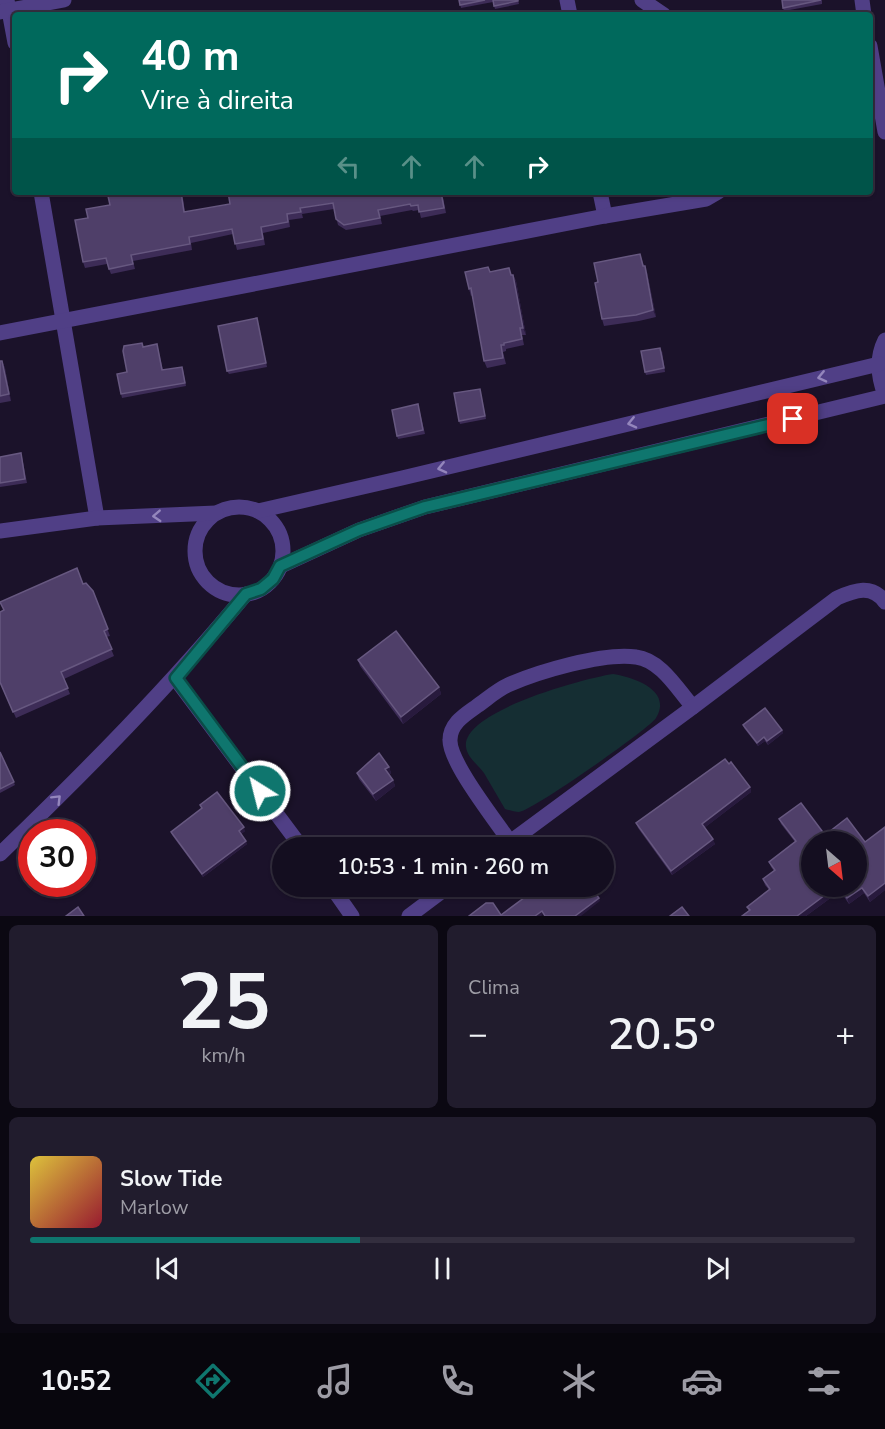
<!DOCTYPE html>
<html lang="pt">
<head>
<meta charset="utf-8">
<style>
	:root { --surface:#140e20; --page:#211c2d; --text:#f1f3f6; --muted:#9d9ca5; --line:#332e3e; --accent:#0f766e }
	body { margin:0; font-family:"Nunito Sans",sans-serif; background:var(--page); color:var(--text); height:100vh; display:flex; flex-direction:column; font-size:22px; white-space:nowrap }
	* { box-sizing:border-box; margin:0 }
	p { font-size:20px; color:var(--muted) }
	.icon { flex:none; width:33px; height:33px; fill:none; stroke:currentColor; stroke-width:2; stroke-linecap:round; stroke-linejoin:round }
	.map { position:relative; height:916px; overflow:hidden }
	.side { display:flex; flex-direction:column; gap:9px; padding:9px; background:#0b0812; flex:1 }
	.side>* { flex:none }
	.top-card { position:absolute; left:12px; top:12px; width:861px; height:183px; border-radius:6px; box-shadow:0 2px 4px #0004,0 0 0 2px var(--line); background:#00695c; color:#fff; overflow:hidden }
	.needle { width:39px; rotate:152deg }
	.fabs { position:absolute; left:801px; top:831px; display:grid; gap:12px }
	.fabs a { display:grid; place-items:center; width:66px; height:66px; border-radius:50%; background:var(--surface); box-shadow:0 2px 4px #0004,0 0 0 2px var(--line); font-size:30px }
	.speed { position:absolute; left:18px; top:819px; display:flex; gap:12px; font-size:30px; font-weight:700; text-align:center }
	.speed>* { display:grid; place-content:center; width:78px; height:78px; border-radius:50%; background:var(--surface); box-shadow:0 2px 4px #0004,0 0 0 2px var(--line); line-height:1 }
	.speed .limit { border:9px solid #d22; background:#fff; color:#111 }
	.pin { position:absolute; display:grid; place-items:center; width:51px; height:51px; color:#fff; margin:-26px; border-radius:12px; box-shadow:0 3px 9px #0006 }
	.me { position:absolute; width:66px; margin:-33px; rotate:324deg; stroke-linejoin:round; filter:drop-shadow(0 0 4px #0008) }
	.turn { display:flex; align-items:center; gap:21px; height:126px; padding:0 30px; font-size:27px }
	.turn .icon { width:78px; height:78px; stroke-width:2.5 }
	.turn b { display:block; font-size:42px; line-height:51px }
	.lanes { display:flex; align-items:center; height:57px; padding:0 30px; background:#0003; justify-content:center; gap:30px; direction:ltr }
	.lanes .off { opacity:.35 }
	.big { font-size:45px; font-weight:600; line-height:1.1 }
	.side .card { flex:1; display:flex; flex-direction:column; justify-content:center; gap:9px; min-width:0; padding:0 21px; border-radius:9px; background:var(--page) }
	.side .dial { align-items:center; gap:0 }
	.dial b { font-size:78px; line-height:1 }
	.song { display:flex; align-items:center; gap:18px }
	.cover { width:72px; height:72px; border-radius:9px; background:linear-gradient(135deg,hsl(50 70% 55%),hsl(350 70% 35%)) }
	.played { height:6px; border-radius:3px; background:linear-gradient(90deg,var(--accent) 40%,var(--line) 40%) }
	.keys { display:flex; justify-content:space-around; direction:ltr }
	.heat { display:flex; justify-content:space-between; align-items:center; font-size:33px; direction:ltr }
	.side .tiles { flex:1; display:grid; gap:9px; grid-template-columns:1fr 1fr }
	.card:last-child { grid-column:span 2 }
	.trip { position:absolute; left:272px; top:837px; width:342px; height:60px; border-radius:30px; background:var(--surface); box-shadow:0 2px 4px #0004,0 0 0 2px var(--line); font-weight:600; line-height:60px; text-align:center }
	.tabs { display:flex; height:96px; justify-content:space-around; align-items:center; background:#08060d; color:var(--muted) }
	.tabs .icon { width:42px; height:42px }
	.tabs .selected { color:var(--accent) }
	.tabs b { font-size:27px; color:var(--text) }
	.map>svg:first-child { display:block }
	.green { fill:#152e33 }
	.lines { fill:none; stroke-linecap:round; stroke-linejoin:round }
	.minor { stroke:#503f86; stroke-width:15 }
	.wall { fill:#3d2c57 }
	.shaded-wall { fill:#281a3d }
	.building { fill:#4f3f69; stroke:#675880; stroke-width:1.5 }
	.oneway { stroke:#9486bc }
	.route-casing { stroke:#0a4d48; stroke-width:15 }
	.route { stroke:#0f766e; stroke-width:10 }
</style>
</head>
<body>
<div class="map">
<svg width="885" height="916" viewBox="0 0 885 916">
	<rect width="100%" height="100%" fill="#1b122a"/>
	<path class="green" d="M613 674C633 677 673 690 656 718 649 729 532 811 519 812 515 812 509 810 505 809 498 797 491 785 484 773 478 765 467 757 466 747 461 711 586 678 613 674Z"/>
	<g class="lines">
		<g class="minor">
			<path d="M7 0 15 43"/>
			<path d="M567 0 570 15"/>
			<path d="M642 0 664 15"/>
			<path d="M862 0 864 15"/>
			<path d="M0 12 64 0"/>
			<path d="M870 46 885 132"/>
			<path d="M41 192 97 518"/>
			<path d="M600 192 605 216"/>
			<path d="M0 333 605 216 706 199 718 192"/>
			<path d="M885 340C876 358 878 377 885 395"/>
			<circle cx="239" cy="551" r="44"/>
			<path d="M258 511 402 478 879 364"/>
			<path d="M0 531 97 518 216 513"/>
			<path d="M281 566 359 530 425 507 885 396"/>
			<path d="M175 678 302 848"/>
			<path d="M510 842C496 821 449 762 450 740 450 723 466 714 477 706 487 699 497 690 508 685 537 672 604 652 636 657 661 660 678 690 693 707"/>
			<path d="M502 848 693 707 837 598C855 590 872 584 885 602"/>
			<path d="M0 854C86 771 170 686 246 594"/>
			<path d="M331 886 352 916"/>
			<path d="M409 916 449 886"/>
		</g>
	</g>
	<g class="wall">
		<path d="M459 0H518L519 4 495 9 493 2 461 8Z"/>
		<path d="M822 0V4L784 11 783 8Z"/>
		<path d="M124 192H182L185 212 442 192 446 213 421 218 419 210 413 211 412 210 380 216 382 224 346 230 338 225 334 209 302 214 303 218 289 220 290 227 263 233 265 245 237 250 233 234 191 243 192 250 133 261 135 269 111 274 107 264 85 268 83 262 88 218 110 205Z"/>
		<path d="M640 254 644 266 647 272 656 317 639 321 604 326 602 319 598 282Z"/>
		<path d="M488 267 490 272 513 275 516 281 526 335H522L524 345 506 349V351L503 352 506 364 487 368 484 361 473 295 471 296 469 289Z"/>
		<path d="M257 318 267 367 229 374 227 371Z"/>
		<path d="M157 344 163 370H183L186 386 122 398 121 394 127 372 143 347Z"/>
		<path d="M662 351 665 372 646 375 645 372Z"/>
		<path d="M0 361H2L5 368 11 401 0 403Z"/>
		<path d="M480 389 486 419 460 424 459 421Z"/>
		<path d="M418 404 425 434 398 439 397 436Z"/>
		<path d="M0 457H22L27 483 0 487Z"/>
		<path d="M83 584 93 591 110 636 106 637 114 656 64 679 70 694 16 718 0 683V612Z"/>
		<path d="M358 660 439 687 441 694 403 724 360 666Z"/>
		<path d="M743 725 782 730 783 733 768 745 765 741 758 746 744 728Z"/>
		<path d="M0 752 15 785 0 793Z"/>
		<path d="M389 767 391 773 389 775 393 780 395 786 376 801 359 779 357 773Z"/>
		<path d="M750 787 751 792 704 828 715 844 672 875 638 828 636 823Z"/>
		<path d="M200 805 245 831 241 834 247 844 203 877 172 835 171 832 202 808Z"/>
		<path d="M779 819 825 835 865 842 885 827V890L870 902 864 893 849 904 840 891 806 916H742L749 911 747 907 769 890 765 885 763 879 774 871 771 867 769 862 795 842 781 824Z"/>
	</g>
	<g class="shaded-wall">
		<path d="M645 266 647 272 656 317 653 310Z"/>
		<path d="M513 275 516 281 526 335 523 328Z"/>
		<path d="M2 361 5 368 11 401 9 394Z"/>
		<path d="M439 687 441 694 403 724 401 717Z"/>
		<path d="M782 730 783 733 768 745 767 741Z"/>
		<path d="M764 737 765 741 758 746 757 743Z"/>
		<path d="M389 767 391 773 388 776 385 769Z"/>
		<path d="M393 780 395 786 376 801 373 794Z"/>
		<path d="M750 787 751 792 703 829 702 824Z"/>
		<path d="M244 827 245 831 240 835 239 831Z"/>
		<path d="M713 839 715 844 672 875 671 871Z"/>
		<path d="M246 841 247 844 203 877 202 874Z"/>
		<path d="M885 883V890L870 902 868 896Z"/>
		<path d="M837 886H838L840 891 806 916H797Z"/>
		<path d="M862 888 864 893 849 904 847 898Z"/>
		<path d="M599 898 600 901 581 916H575Z"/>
		<path d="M542 911 543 914 541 916H535Z"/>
	</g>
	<g class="building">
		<path d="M459 0H485L460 5Z"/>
		<path d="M493 0H518V1L494 6Z"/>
		<path d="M782 0H821L783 8Z"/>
		<path d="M124 192H181L184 212 230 204 228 192H441L444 208 419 212 418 205 411 206 410 204 378 210 380 218 344 225 336 219 333 203 300 208 301 212 287 214 288 222 261 227 263 239 235 244 232 229 189 237 190 244 131 255 133 264 109 269 106 258 83 262 75 220 88 218 86 209 110 205 108 196Z"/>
		<path d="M640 254 643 266H645L653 310 636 315 602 319 595 283 598 282 594 263Z"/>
		<path d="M488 267 490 272 509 268 511 275H513L523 328H520L522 339 504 343V345H501L503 358 484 361 471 288 469 289 465 272Z"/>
		<path d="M257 318 266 363 227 371 218 326Z"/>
		<path d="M142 343 143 347 157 344 162 370 182 367 185 383 121 394 117 374 127 372 123 351 124 346Z"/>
		<path d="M660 348 664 368 645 372 641 351Z"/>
		<path d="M0 361H2L9 394 0 396Z"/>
		<path d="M480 389 485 416 459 421 454 393Z"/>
		<path d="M418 404 423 430 397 436 392 410Z"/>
		<path d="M21 453 25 479 0 483V457Z"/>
		<path d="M77 568 83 584 86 583 93 591 108 629 104 631 112 649 61 672 68 688 13 712 0 682V612L4 610 0 602Z"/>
		<path d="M396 631 439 687 401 717 358 660Z"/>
		<path d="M765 708 782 730 767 741 764 737 757 743 743 725Z"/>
		<path d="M0 752 14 782 0 789Z"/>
		<path d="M379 753 389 767 385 769 393 780 373 794 357 773Z"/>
		<path d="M725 759 729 764 731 762 750 787 702 824 713 839 671 871 636 823Z"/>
		<path d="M217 792 244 827 239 831 246 841 202 874 171 832 202 808 200 805Z"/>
		<path d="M801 803 825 835 847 818 865 842 885 827V883L868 896 862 888 847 898 838 886H856V842H812V886H837L797 916H742L750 910 747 907 770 889 763 879 775 870 769 862 796 841 779 819Z"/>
		<path d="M540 886H590L599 898 575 916H545L542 911 535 916H469L486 903H493L501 915Z"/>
		<path d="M78 907 84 916H66Z"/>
		<path d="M682 907 689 916H670Z"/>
	</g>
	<defs><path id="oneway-chevron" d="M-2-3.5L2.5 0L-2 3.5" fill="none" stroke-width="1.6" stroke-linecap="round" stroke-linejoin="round" transform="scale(1.5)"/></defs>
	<g class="oneway">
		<use href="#oneway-chevron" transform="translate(822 377) rotate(167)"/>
		<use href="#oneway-chevron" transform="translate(632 423) rotate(167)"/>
		<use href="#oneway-chevron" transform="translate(442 468) rotate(167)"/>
		<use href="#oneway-chevron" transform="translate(157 516) rotate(177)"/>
		<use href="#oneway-chevron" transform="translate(57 799) rotate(-45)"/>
	</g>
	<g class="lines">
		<defs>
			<path id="route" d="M260 791 176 678 246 594 261 589 273 579 280 566 359 530 425 507 793 419"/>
		</defs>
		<use href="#route" class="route-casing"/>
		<use href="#route" class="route"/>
	</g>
</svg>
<div class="fabs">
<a><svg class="needle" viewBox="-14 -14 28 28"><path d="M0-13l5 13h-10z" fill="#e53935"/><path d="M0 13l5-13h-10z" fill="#9d9ca5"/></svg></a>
</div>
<div class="speed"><div class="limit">30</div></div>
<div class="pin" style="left:793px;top:419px;background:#d93025"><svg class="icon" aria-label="arrive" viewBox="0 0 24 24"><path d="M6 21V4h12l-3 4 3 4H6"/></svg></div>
<svg class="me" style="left:260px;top:791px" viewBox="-20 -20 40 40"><circle r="17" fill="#0f766e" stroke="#fff" stroke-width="3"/><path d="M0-11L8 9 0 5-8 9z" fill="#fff"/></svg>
<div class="trip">10:53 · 1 min · 260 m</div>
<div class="top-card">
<div class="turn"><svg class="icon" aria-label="right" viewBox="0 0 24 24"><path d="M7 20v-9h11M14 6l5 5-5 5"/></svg><div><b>40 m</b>Vire à direita</div></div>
<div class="lanes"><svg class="icon off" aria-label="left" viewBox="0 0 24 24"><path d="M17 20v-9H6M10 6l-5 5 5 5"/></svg><svg class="icon off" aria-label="ahead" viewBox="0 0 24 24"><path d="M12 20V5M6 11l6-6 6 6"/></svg><svg class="icon off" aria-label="ahead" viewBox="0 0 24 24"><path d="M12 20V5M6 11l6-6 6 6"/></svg><svg class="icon" aria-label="right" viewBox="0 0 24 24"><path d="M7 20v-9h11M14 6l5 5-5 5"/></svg></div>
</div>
</div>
<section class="side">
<div class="tiles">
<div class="card dial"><b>25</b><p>km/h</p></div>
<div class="card"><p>Clima</p>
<div class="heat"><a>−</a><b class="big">20.5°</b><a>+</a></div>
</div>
<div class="card">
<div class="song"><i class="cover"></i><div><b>Slow Tide</b><p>Marlow</p></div></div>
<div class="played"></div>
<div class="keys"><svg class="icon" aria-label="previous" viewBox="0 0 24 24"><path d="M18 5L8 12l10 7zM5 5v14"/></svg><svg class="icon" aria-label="pause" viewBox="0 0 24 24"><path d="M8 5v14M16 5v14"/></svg><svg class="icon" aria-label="next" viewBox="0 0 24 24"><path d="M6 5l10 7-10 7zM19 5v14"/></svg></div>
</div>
</div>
</section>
<nav class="tabs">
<b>10:52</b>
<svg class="icon selected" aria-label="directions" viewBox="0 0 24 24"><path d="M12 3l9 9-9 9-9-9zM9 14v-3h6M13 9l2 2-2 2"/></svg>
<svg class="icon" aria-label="music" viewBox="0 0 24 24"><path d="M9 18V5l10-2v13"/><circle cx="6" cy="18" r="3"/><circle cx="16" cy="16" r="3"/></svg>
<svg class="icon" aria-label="phone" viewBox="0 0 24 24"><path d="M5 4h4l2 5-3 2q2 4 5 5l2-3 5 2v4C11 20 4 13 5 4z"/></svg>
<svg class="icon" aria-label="climate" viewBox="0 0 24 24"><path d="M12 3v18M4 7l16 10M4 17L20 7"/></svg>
<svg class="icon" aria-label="car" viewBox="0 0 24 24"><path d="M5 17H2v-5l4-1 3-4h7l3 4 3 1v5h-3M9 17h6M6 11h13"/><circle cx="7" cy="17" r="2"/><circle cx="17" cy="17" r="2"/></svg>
<svg class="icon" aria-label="filters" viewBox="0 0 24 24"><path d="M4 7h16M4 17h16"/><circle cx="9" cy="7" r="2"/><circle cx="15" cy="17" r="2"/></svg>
</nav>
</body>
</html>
